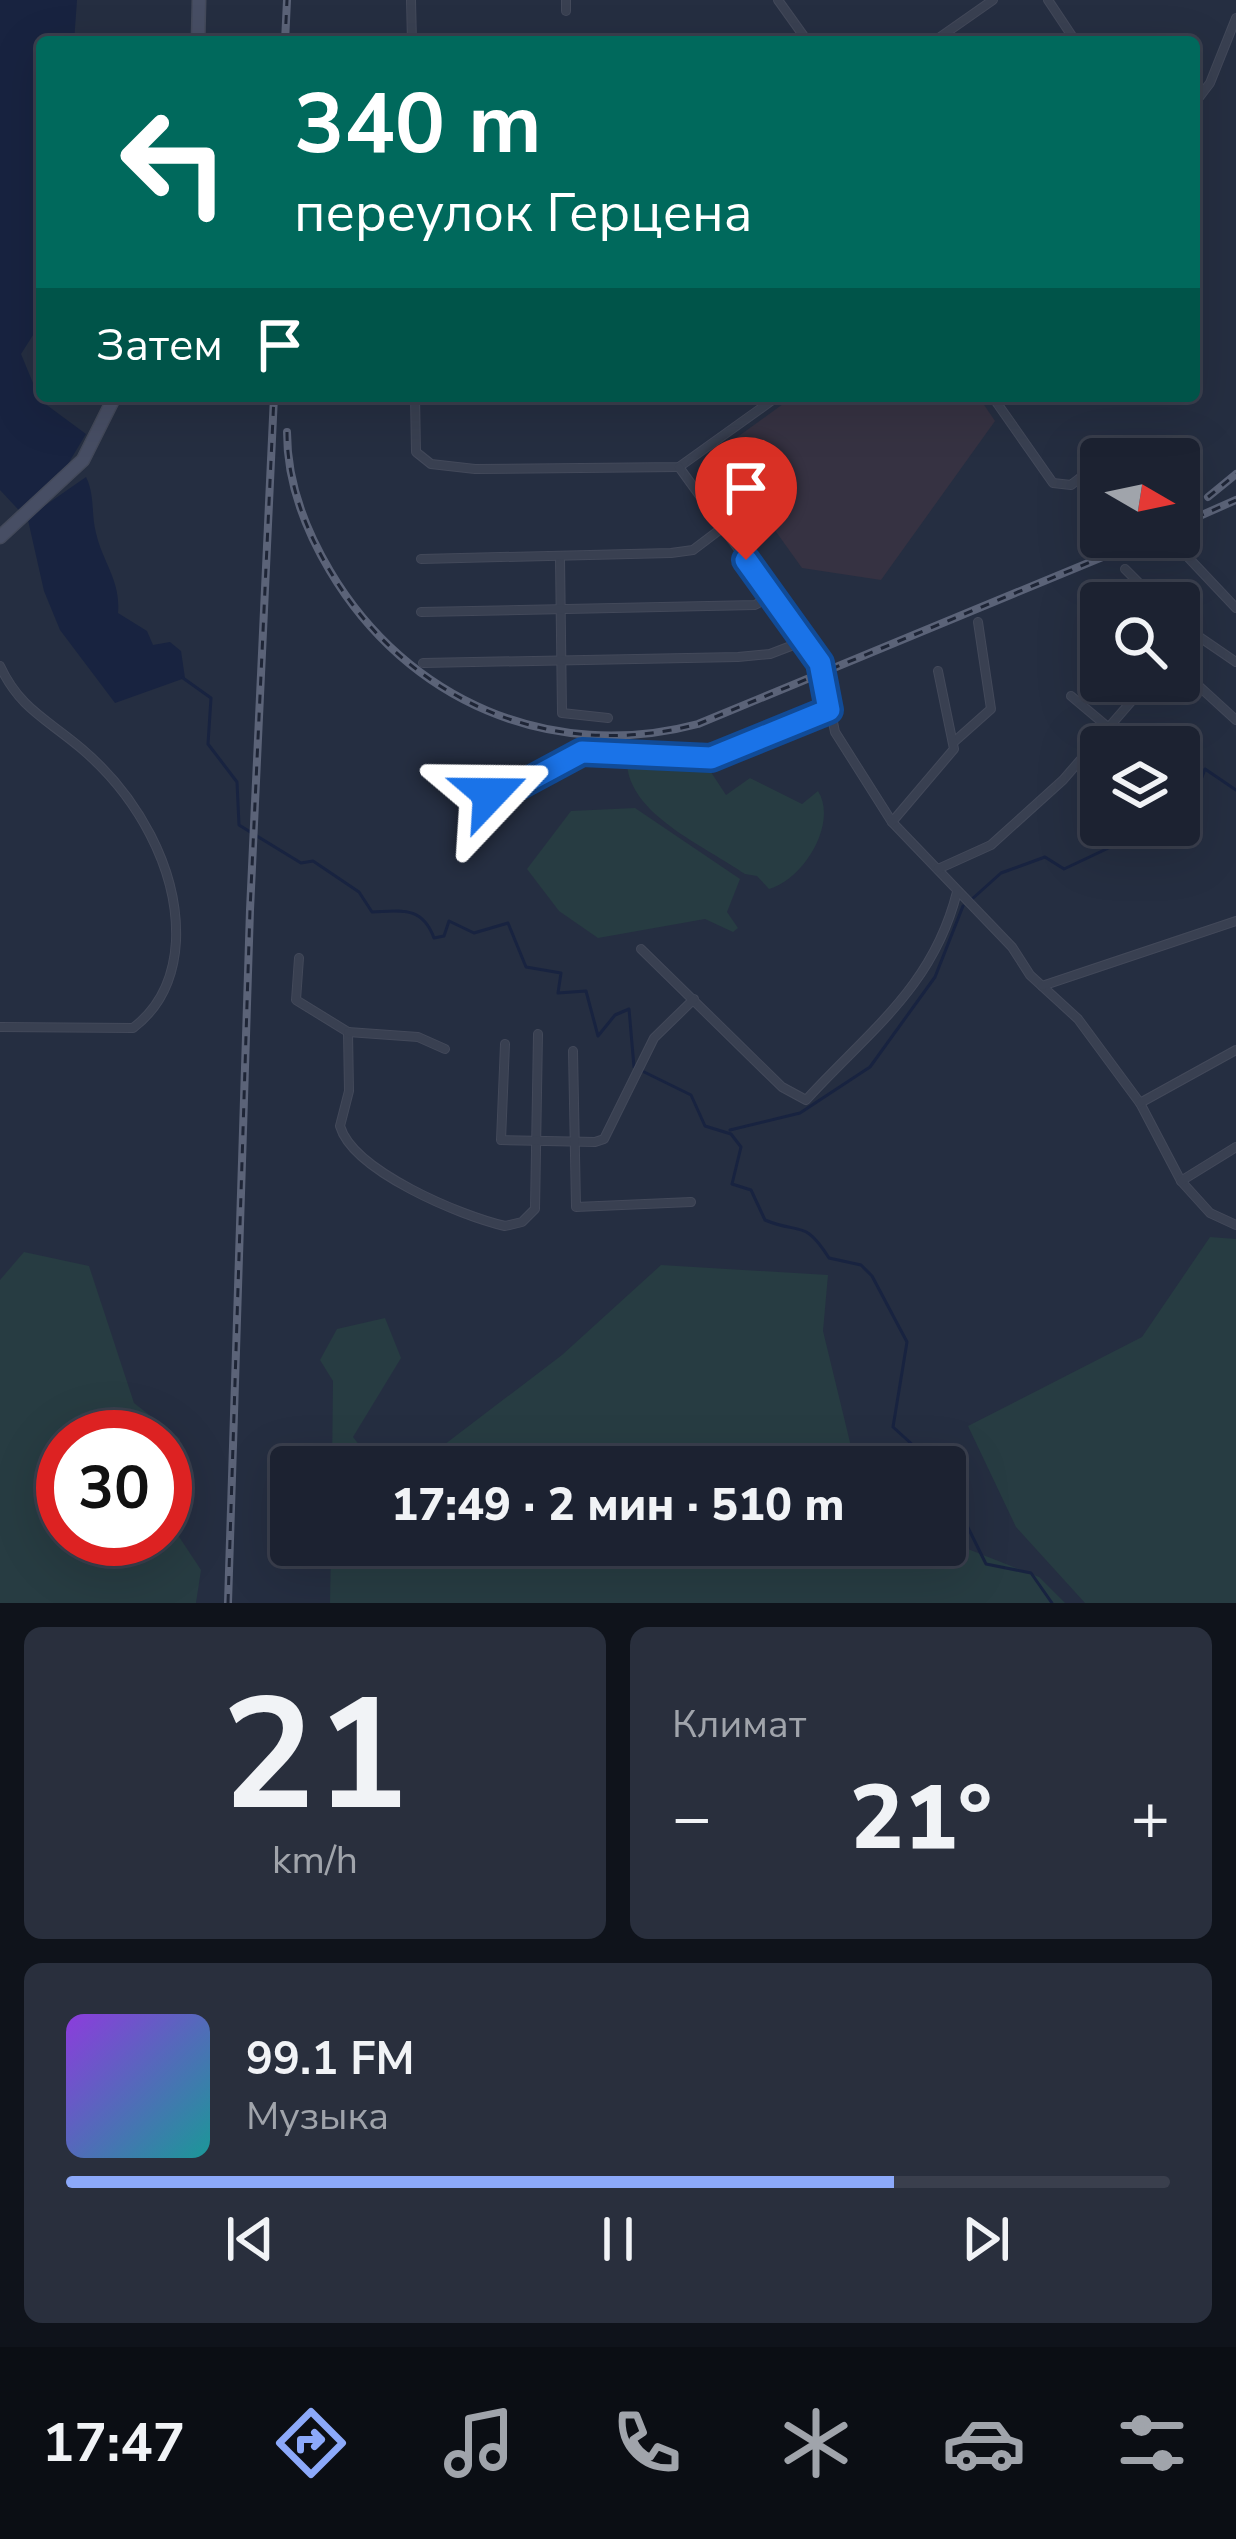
<!DOCTYPE html>
<html lang="ru">
<head>
<meta charset="utf-8">
<style>
	:root { --surface:#1c2231; --page:#292f3d; --text:#f1f3f6; --muted:#a0a4ab; --line:#3a3f4d; --accent:#8ca9fa }
	body { margin:0; font-family:"Nunito Sans",sans-serif; background:var(--page); color:var(--text); height:100vh; display:flex; flex-direction:column; font-size:45px; white-space:nowrap }
	* { box-sizing:border-box; margin:0 }
	p { font-size:39px; color:var(--muted) }
	.icon { flex:none; width:66px; height:66px; fill:none; stroke:currentColor; stroke-width:2; stroke-linecap:round; stroke-linejoin:round }
	.map { position:relative; height:1603px; overflow:hidden }
	.sheet { display:flex; flex-direction:column; gap:24px; padding:24px; background:#0f131b; flex:1 }
	.sheet>* { flex:none }
	.banner { position:absolute; left:36px; top:36px; width:1164px; height:366px; border-radius:12px; box-shadow:0 12px 48px #0002,0 0 0 3px var(--line); background:#00695c; color:#fff; overflow:hidden }
	.needle { width:78px; rotate:99deg }
	.tools { position:absolute; left:1080px; top:438px; display:grid; gap:24px }
	.tools a { display:grid; place-items:center; width:120px; height:120px; border-radius:12px; background:var(--surface); box-shadow:0 12px 48px #0002,0 0 0 3px var(--line); font-size:60px }
	.speed { position:absolute; left:36px; top:1410px; display:flex; gap:24px; font-size:60px; font-weight:700; text-align:center }
	.speed>* { display:grid; place-content:center; width:156px; height:156px; border-radius:50%; background:var(--surface); box-shadow:0 12px 48px #0002,0 0 0 3px var(--line); line-height:1 }
	.speed .limit { border:18px solid #d22; background:#fff; color:#111 }
	.pin { position:absolute; display:grid; place-items:center; width:102px; height:102px; color:#fff; margin:-123px -51px; border-radius:50% 50% 50% 0; rotate:-45deg; box-shadow:0 0 12px #0007 }
	.pin .icon { rotate:45deg }
	.me { position:absolute; width:132px; margin:-66px; rotate:67deg; stroke-linejoin:round; filter:drop-shadow(0 0 9px #0008) }
	.turn { display:flex; align-items:center; gap:42px; height:252px; padding:0 60px; font-size:54px }
	.turn .icon { width:156px; height:156px; stroke-width:2.5 }
	.turn b { display:block; font-size:84px; line-height:102px }
	.then { display:flex; align-items:center; height:114px; padding:0 60px; background:#0003; gap:24px; font-size:45px }
	.big { font-size:90px; font-weight:800; line-height:1.1 }
	.sheet .widget { flex:1; display:flex; flex-direction:column; justify-content:center; gap:18px; min-width:0; padding:0 42px; border-radius:18px; background:var(--page) }
	.sheet .dial { align-items:center; gap:0 }
	.dial b { font-size:156px; line-height:1 }
	.song { display:flex; align-items:center; gap:36px }
	.cover { width:144px; height:144px; border-radius:18px; background:linear-gradient(135deg,hsl(270 70% 55%),hsl(180 70% 35%)) }
	.played { height:12px; border-radius:6px; background:linear-gradient(90deg,var(--accent) 75%,var(--line) 75%) }
	.keys { display:flex; justify-content:space-around; direction:ltr }
	.heat { display:flex; justify-content:space-between; align-items:center; font-size:66px; direction:ltr }
	.sheet .tiles { flex:1; display:grid; gap:24px; grid-template-columns:1fr 1fr }
	.widget:last-child { grid-column:span 2 }
	.trip { position:absolute; left:270px; top:1446px; width:696px; height:120px; border-radius:12px; background:var(--surface); box-shadow:0 12px 48px #0002,0 0 0 3px var(--line); font-weight:800; line-height:120px; text-align:center }
	.menu { display:flex; height:192px; justify-content:space-around; align-items:center; background:#0b0e14; color:var(--muted) }
	.menu .icon { width:84px; height:84px }
	.menu .on { color:var(--accent) }
	.menu b { font-size:54px; color:var(--text) }
	.map>svg:first-child { display:block }
	.medical { fill:#363242 }
	.green { fill:#273c42; fill-rule:evenodd }
	.water { fill:#182340 }
	.lines { fill:none; stroke-linecap:round; stroke-linejoin:round }
	.stream { stroke:#182340; stroke-width:3 }
	.street-casing { stroke:#43495a; stroke-width:10 }
	.secondary-casing { stroke:#43495a; stroke-width:15 }
	.street { stroke:#394051; stroke-width:8 }
	.secondary { stroke:#474e64; stroke-width:12 }
	.rail-casing { stroke:#5b6378; stroke-width:8 }
	.rail { stroke:#1e2536; stroke-width:3; stroke-dasharray:9; stroke-linecap:butt }
	.route-casing { stroke:#114b97; stroke-width:30 }
	.route { stroke:#1a73e8; stroke-width:21 }
</style>
</head>
<body>
<div class="map">
<svg width="1236" height="1603" viewBox="0 0 1236 1603">
	<rect width="100%" height="100%" fill="#252e41"/>
	<path class="medical" d="M794 396H978L995 421 881 580 802 568 718 451Z"/>
	<g class="green">
		<path d="M640 757 707 766 726 795 750 778 802 804 818 791C838 823 804 879 769 889L757 876 745 874C705 846 625 813 627 759Z"/>
		<path d="M635 808 740 879 727 912 738 928 733 932 705 919 598 938 559 911 527 869 571 811Z"/>
		<path d="M1210 1237 1236 1239V1603H1085L1016 1527 968 1426 1142 1337Z"/>
		<path d="M24 1252 89 1266 134 1403 180 1439 168 1520 201 1570 196 1603H0V1280ZM63 1437H165V1539H63Z"/>
		<path d="M661 1265 828 1275 823 1331 856 1467H415L562 1355Z"/>
		<path d="M385 1318 401 1358 353 1437 376 1467H332L333 1381 320 1360 337 1329Z"/>
		<path d="M945 1540 1039 1577 1065 1603H330L331 1545H945Z"/>
	</g>
	<path class="water" d="M0 0H77L74 42H42V321L21 354 40 400 86 434 68 464 34 496 40 509 86 477C95 495 91 514 96 533 103 563 121 581 118 613L147 631 153 645 170 642 181 651 185 678 115 703 60 630 44 591 28 520 0 490Z"/>
	<g class="lines">
		<g class="stream">
			<path d="M183 678 211 698 208 744 237 782 239 825 301 863 313 861 359 892 372 912C400 911 422 905 434 938L444 936 449 921 474 933 508 923 526 967 561 973 558 993 586 991 598 1036 615 1015 629 1009 634 1067 691 1095 705 1126 731 1134 741 1147 732 1184 751 1190 765 1220C800 1235 804 1218 829 1258L861 1265 872 1276 907 1342 893 1427 937 1467"/>
			<path d="M1179 779 1199 785 1205 769 1236 790"/>
			<path d="M971 900 1001 873 1045 857 1064 869 1117 844 1138 825"/>
			<path d="M730 1130 800 1113 870 1067 935 977 963 906"/>
			<path d="M945 1481 986 1564 1031 1573 1052 1603"/>
		</g>
		<defs>
			<g id="street">
				<path d="M411 0 412 42"/>
				<path d="M566 0V11"/>
				<path d="M778 0 808 42"/>
				<path d="M1048 0 1076 42"/>
				<path d="M933 42 993 0"/>
				<path d="M1194 104 1210 83 1236 18"/>
				<path d="M415 396 416 452 431 464 475 469 679 467 778 396"/>
				<path d="M992 396 1053 483 1071 485 1098 464"/>
				<path d="M679 467 821 663 835 732 892 822 1012 947 1030 975 1078 1019 1140 1103 1181 1181 1210 1213 1236 1225"/>
				<path d="M1184 553 1236 608"/>
				<path d="M560 558 562 713 608 718"/>
				<path d="M421 559 671 553 693 550 722 528"/>
				<path d="M1125 569 1159 603"/>
				<path d="M1085 587 1101 608"/>
				<path d="M421 612 755 605 773 595"/>
				<path d="M1179 623 1236 662"/>
				<path d="M1082 648 1101 666"/>
				<path d="M1179 649 1192 636"/>
				<path d="M423 663 738 657 770 654 804 641"/>
				<path d="M0 666C20 709 47 719 82 749 136 795 179 868 176 941 174 976 162 1006 133 1028L0 1027"/>
				<path d="M1179 668 1236 720"/>
				<path d="M1117 681 1135 698"/>
				<path d="M1071 696 1109 728"/>
				<path d="M955 741 991 709 978 622"/>
				<path d="M490 794 515 788 582 752 711 758 829 710"/>
				<path d="M892 822 954 749 938 671"/>
				<path d="M938 869 991 845 1063 780 1149 681"/>
				<path d="M641 949 782 1087 806 1100C870 1030 933 987 957 892"/>
				<path d="M299 958 296 1000 348 1032"/>
				<path d="M1042 986 1236 921"/>
				<path d="M348 1032 349 1091 340 1126C353 1171 461 1216 505 1226L522 1222 535 1209 538 1034"/>
				<path d="M348 1032 418 1037 445 1049"/>
				<path d="M505 1044 501 1140 595 1142 604 1139 654 1038 694 999"/>
				<path d="M573 1051 576 1207 691 1202"/>
				<path d="M1140 1103 1236 1050"/>
				<path d="M1181 1181 1236 1147"/>
			</g>
			<g id="secondary">
				<path d="M198 42 199 0"/>
				<path d="M0 537 83 460 115 396"/>
			</g>
		</defs>
		<use href="#street" class="street-casing"/>
		<use href="#secondary" class="secondary-casing"/>
		<use href="#street" class="street"/>
		<use href="#secondary" class="secondary"/>
		<defs>
			<g id="rail">
				<path d="M285 42 287 0"/>
				<path d="M287 432C287 481 305 529 330 571 407 701 551 763 698 724L1151 537"/>
				<path d="M1208 497 1236 474"/>
				<path d="M1179 525 1236 500"/>
				<path d="M228 1603 250 910 274 396"/>
			</g>
		</defs>
		<use href="#rail" class="rail-casing"/>
		<use href="#rail" class="rail"/>
	</g>
	<g class="lines">
		<defs>
			<path id="route" d="M490 794 515 788 582 752 711 758 829 710 820 663 746 560"/>
		</defs>
		<use href="#route" class="route-casing"/>
		<use href="#route" class="route"/>
	</g>
</svg>
<div class="tools">
<a><svg class="needle" viewBox="-14 -14 28 28"><path d="M0-13l5 13h-10z" fill="#e53935"/><path d="M0 13l5-13h-10z" fill="#a0a4ab"/></svg></a>
<a><svg class="icon" aria-label="search" viewBox="0 0 24 24"><circle cx="10" cy="10" r="6"/><path d="M15 15l6 6"/></svg></a>
<a><svg class="icon" aria-label="layers" viewBox="0 0 24 24"><path d="M12 4l9 5-9 5-9-5zM3 14l9 5 9-5"/></svg></a>
</div>
<div class="speed"><div class="limit">30</div></div>
<div class="pin" style="left:746px;top:560px;background:#d93025"><svg class="icon" aria-label="arrive" viewBox="0 0 24 24"><path d="M6 21V4h12l-3 4 3 4H6"/></svg></div>
<svg class="me" style="left:490px;top:794px" viewBox="-20 -20 40 40"><path d="M0-17L14 15 0 8-14 15z" fill="#1a73e8" stroke="#fff" stroke-width="4"/></svg>
<div class="trip">17:49 · 2 мин · 510 m</div>
<div class="banner">
<div class="turn"><svg class="icon" aria-label="left" viewBox="0 0 24 24"><path d="M17 20v-9H6M10 6l-5 5 5 5"/></svg><div><b>340 m</b>переулок Герцена</div></div>
<div class="then">Затем<svg class="icon" aria-label="arrive" viewBox="0 0 24 24"><path d="M6 21V4h12l-3 4 3 4H6"/></svg></div>
</div>
</div>
<section class="sheet">
<div class="tiles">
<div class="widget dial"><b>21</b><p>km/h</p></div>
<div class="widget"><p>Климат</p>
<div class="heat"><a>−</a><b class="big">21°</b><a>+</a></div>
</div>
<div class="widget">
<div class="song"><i class="cover"></i><div><b>99.1 FM</b><p>Музыка</p></div></div>
<div class="played"></div>
<div class="keys"><svg class="icon" aria-label="previous" viewBox="0 0 24 24"><path d="M18 5L8 12l10 7zM5 5v14"/></svg><svg class="icon" aria-label="pause" viewBox="0 0 24 24"><path d="M8 5v14M16 5v14"/></svg><svg class="icon" aria-label="next" viewBox="0 0 24 24"><path d="M6 5l10 7-10 7zM19 5v14"/></svg></div>
</div>
</div>
</section>
<nav class="menu">
<b>17:47</b>
<svg class="icon on" aria-label="directions" viewBox="0 0 24 24"><path d="M12 3l9 9-9 9-9-9zM9 14v-3h6M13 9l2 2-2 2"/></svg>
<svg class="icon" aria-label="music" viewBox="0 0 24 24"><path d="M9 18V5l10-2v13"/><circle cx="6" cy="18" r="3"/><circle cx="16" cy="16" r="3"/></svg>
<svg class="icon" aria-label="phone" viewBox="0 0 24 24"><path d="M5 4h4l2 5-3 2q2 4 5 5l2-3 5 2v4C11 20 4 13 5 4z"/></svg>
<svg class="icon" aria-label="climate" viewBox="0 0 24 24"><path d="M12 3v18M4 7l16 10M4 17L20 7"/></svg>
<svg class="icon" aria-label="car" viewBox="0 0 24 24"><path d="M5 17H2v-5l4-1 3-4h7l3 4 3 1v5h-3M9 17h6M6 11h13"/><circle cx="7" cy="17" r="2"/><circle cx="17" cy="17" r="2"/></svg>
<svg class="icon" aria-label="filters" viewBox="0 0 24 24"><path d="M4 7h16M4 17h16"/><circle cx="9" cy="7" r="2"/><circle cx="15" cy="17" r="2"/></svg>
</nav>
</body>
</html>
